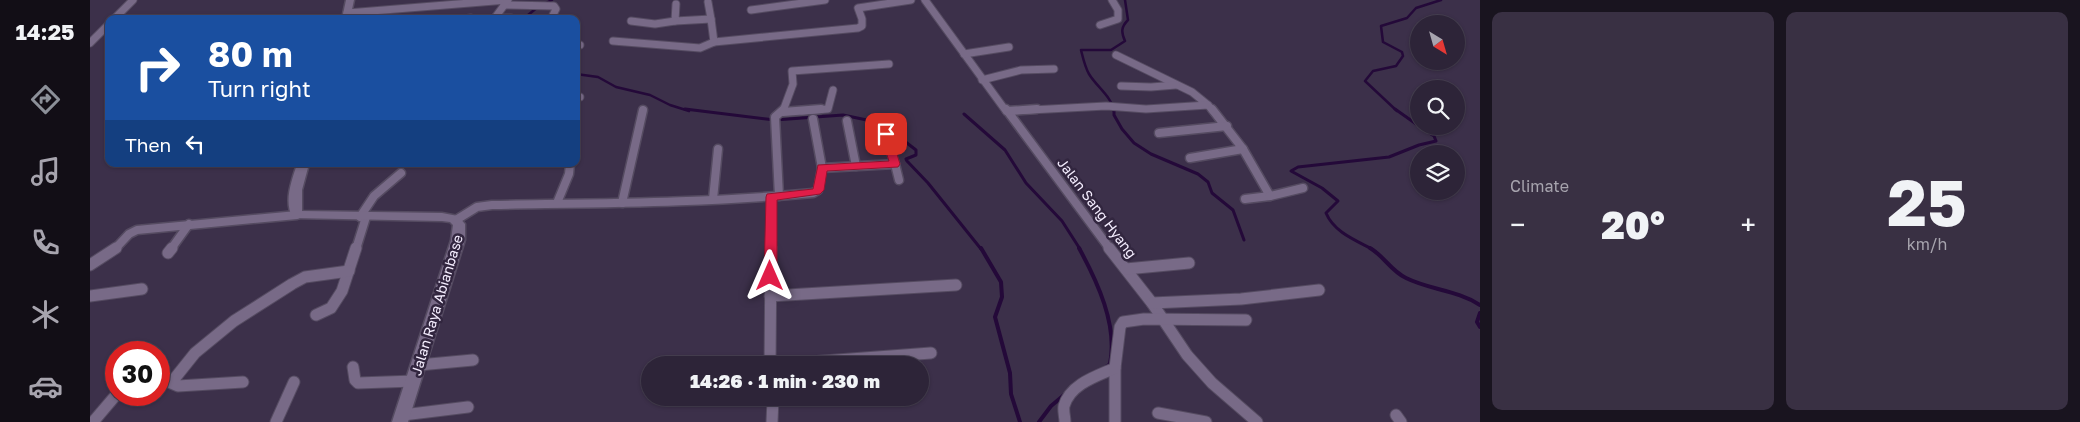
<!DOCTYPE html>
<html lang="en">
<head>
<meta charset="utf-8">
<style>
	:root { --surface:#2d2438; --page:#393043; --text:#f1f3f6; --muted:#a7a4ae; --line:#484153; --accent:#8c9099 }
	body { margin:0; font-family:"Golos Text",sans-serif; background:var(--page); color:var(--text); height:100vh; display:flex; flex-direction:column; font-size:19px; white-space:nowrap }
	* { box-sizing:border-box; margin:0 }
	p { font-size:16px; color:var(--muted) }
	.icon { flex:none; width:28px; height:28px; fill:none; stroke:currentColor; stroke-width:2; stroke-linecap:round; stroke-linejoin:round }
	.map { position:relative; flex:1; overflow:hidden }
	.details { display:flex; flex-direction:column; gap:12px; padding:12px; background:#19141f; width:600px }
	.details>* { flex:none }
	.top-card { position:absolute; left:15px; top:15px; width:475px; height:152px; border-radius:10px; box-shadow:0 1px 4px #0004,0 0 0 1px var(--line); background:#1a4fa0; color:#fff; overflow:hidden }
	.needle { width:32px; rotate:143deg }
	.buttons { position:absolute; left:1320px; top:15px; display:grid; gap:10px }
	.buttons a { display:grid; place-items:center; width:55px; height:55px; border-radius:50%; background:var(--surface); box-shadow:0 1px 4px #0004,0 0 0 1px var(--line); font-size:25px }
	.speed { position:absolute; left:15px; top:341px; display:flex; gap:10px; font-size:25px; font-weight:700; text-align:center }
	.speed>* { display:grid; place-content:center; width:65px; height:65px; border-radius:50%; background:var(--surface); box-shadow:0 1px 4px #0004,0 0 0 1px var(--line); line-height:1 }
	.speed .limit { border:8px solid #d22; background:#fff; color:#111 }
	.pin { position:absolute; display:grid; place-items:center; width:42px; height:42px; color:#fff; margin:-21px; border-radius:10px; box-shadow:0 2px 8px #0006 }
	.me { position:absolute; width:55px; margin:-28px; rotate:0deg; stroke-linejoin:round; filter:drop-shadow(0 0 4px #0008) }
	.turn { display:flex; align-items:center; gap:18px; height:105px; padding:0 20px; font-size:22px }
	.turn .icon { width:65px; height:65px; stroke-width:2.5 }
	.turn b { display:block; font-size:35px; line-height:42px }
	.then { display:flex; align-items:center; height:48px; padding:0 20px; background:#0003; gap:10px; font-size:19px }
	.big { font-size:38px; font-weight:800; line-height:1.1 }
	.details .tile { flex:1; display:flex; flex-direction:column; justify-content:center; gap:8px; min-width:0; padding:0 18px; border-radius:10px; background:var(--page) }
	.details .dial { align-items:center; gap:0 }
	.dial b { font-size:65px; line-height:1 }
	.heat { display:flex; justify-content:space-between; align-items:center; font-size:28px; direction:ltr }
	.details .tiles { flex:1; display:grid; gap:12px; grid-template-columns:repeat(2,1fr) }
	.trip { position:absolute; left:551px; top:356px; width:288px; height:50px; border-radius:25px; background:var(--surface); box-shadow:0 1px 4px #0004,0 0 0 1px var(--line); font-weight:800; line-height:50px; text-align:center }
	main { display:flex; flex:1; min-height:0 }
	.tabs { display:flex; flex-direction:column; width:90px; justify-content:space-around; align-items:center; background:#120e16; color:var(--muted) }
	.tabs .icon { width:35px; height:35px }
	.tabs .current { color:var(--accent) }
	.tabs b { font-size:22px; color:var(--text) }
	.map>svg:first-child { display:block }
	.lines { fill:none; stroke-linecap:round; stroke-linejoin:round }
	.stream-far2 { stroke:#240939; stroke-width:2.5 }
	.stream-far1 { stroke:#240939; stroke-width:3 }
	.stream { stroke:#240939; stroke-width:4 }
	.minor-far2-casing { stroke:#554b61; stroke-width:9 }
	.minor-far1-casing { stroke:#554b61; stroke-width:11 }
	.minor-casing { stroke:#554b61; stroke-width:13 }
	.secondary-casing { stroke:#554b61; stroke-width:3 }
	.minor-far2 { stroke:#786a87; stroke-width:7 }
	.minor-far1 { stroke:#786a87; stroke-width:8 }
	.minor { stroke:#786a87; stroke-width:11 }
	.secondary { fill:#786a87; fill-rule:evenodd }
	.route { fill:#e11d48; stroke:#92132f }
	.labels { text-anchor:middle; stroke-width:5; stroke-linejoin:round; paint-order:stroke }
	.street-label { font-size:14px; fill:#f5eeff; stroke:#32263f }
</style>
</head>
<body>
<main>
<nav class="tabs">
<b>14:25</b>
<svg class="icon current" aria-label="directions" viewBox="0 0 24 24"><path d="M12 3l9 9-9 9-9-9zM9 14v-3h6M13 9l2 2-2 2"/></svg>
<svg class="icon" aria-label="music" viewBox="0 0 24 24"><path d="M9 18V5l10-2v13"/><circle cx="6" cy="18" r="3"/><circle cx="16" cy="16" r="3"/></svg>
<svg class="icon" aria-label="phone" viewBox="0 0 24 24"><path d="M5 4h4l2 5-3 2q2 4 5 5l2-3 5 2v4C11 20 4 13 5 4z"/></svg>
<svg class="icon" aria-label="climate" viewBox="0 0 24 24"><path d="M12 3v18M4 7l16 10M4 17L20 7"/></svg>
<svg class="icon" aria-label="car" viewBox="0 0 24 24"><path d="M5 17H2v-5l4-1 3-4h7l3 4 3 1v5h-3M9 17h6M6 11h13"/><circle cx="7" cy="17" r="2"/><circle cx="17" cy="17" r="2"/></svg>
</nav>
<div class="map">
<svg width="1390" height="422" viewBox="0 0 1390 422">
	<rect width="100%" height="100%" fill="#3c304a"/>
	<g class="lines">
		<g class="stream-far2">
			<path d="M454 4 462 0"/>
			<path d="M433 19 448 7"/>
			<path d="M486 74 508 77 526 87 560 95 580 105 599 111"/>
			<path d="M1024 111C1022 97 1006 86 999 74 995 67 993 58 991 50H1021L1035 41C1031 32 1031 27 1038 20L1035 0"/>
			<path d="M1307 111 1275 81 1283 71 1306 66 1313 56 1312 52 1293 42 1291 26 1317 18 1326 8 1351 0"/>
		</g>
		<g class="stream-far1">
			<path d="M595 109 685 120 753 115 791 123 826 150V155L816 159 817 161 838 183 891 249"/>
			<path d="M1024 109V115L1032 129 1044 143 1061 154 1108 174 1118 182 1122 193 1143 210 1154 240"/>
			<path d="M1305 109 1329 126"/>
			<path d="M874 114 915 150 936 183 972 221 990 249"/>
			<path d="M1282 249C1265 240 1244 232 1236 213L1248 201 1232 188 1201 171 1208 167 1299 157 1329 145 1346 141 1344 136 1329 126"/>
		</g>
		<g class="stream">
			<path d="M891 248 911 282 912 297 905 317 920 373 921 394 930 422"/>
			<path d="M989 248C1007 281 1028 325 1020 364L1016 367"/>
			<path d="M1280 248C1294 256 1301 271 1316 278 1340 290 1367 290 1390 305"/>
			<path d="M1390 313 1387 322 1390 327"/>
			<path d="M949 422 961 406 974 395"/>
		</g>
		<defs>
			<g id="minor-far2">
				<path d="M835 0 916 111"/>
				<path d="M618 2 621 19"/>
				<path d="M586 4 585 21 621 19 624 42 768 28 772 26V19L768 8 821 0"/>
				<path d="M414 5 464 6 466 9 461 19"/>
				<path d="M661 10 735 0"/>
				<path d="M257 13 417 0"/>
				<path d="M404 18H421"/>
				<path d="M24 19 43 0"/>
				<path d="M373 19 381 18"/>
				<path d="M404 19 418 0"/>
				<path d="M541 21 565 24 585 21"/>
				<path d="M1010 25 1028 19V10L1022 0"/>
				<path d="M523 41 610 48 624 42"/>
				<path d="M0 43 19 24"/>
				<path d="M486 45H490"/>
				<path d="M874 54 919 47"/>
				<path d="M1026 55 1102 92 1118 105"/>
				<path d="M892 80 931 70 964 69"/>
				<path d="M1031 86 1061 87 1086 85"/>
				<path d="M486 97H490"/>
				<path d="M693 111 703 84 702 71 799 64"/>
				<path d="M712 111 738 109 743 90"/>
				<path d="M922 111 1016 106 1056 109 1118 105 1123 111"/>
			</g>
			<g id="minor-far1">
				<path d="M916 109 1020 249"/>
				<path d="M1122 109 1153 149 1180 196 1155 199"/>
				<path d="M917 111 947 109"/>
				<path d="M693 112 731 109"/>
				<path d="M757 121 766 166"/>
				<path d="M1069 133 1137 126"/>
				<path d="M1100 158 1153 149"/>
				<path d="M805 164 809 180"/>
				<path d="M732 168 805 164 795 133"/>
				<path d="M689 196 685 117 694 109"/>
				<path d="M1180 196 1213 188"/>
				<path d="M623 199 628 149"/>
				<path d="M467 203 479 174 480 164"/>
				<path d="M532 203 553 110"/>
				<path d="M270 217 284 196 311 173"/>
				<path d="M366 220 387 207 402 205C509 203 616 203 723 193L728 190 732 168 723 119"/>
				<path d="M25 249 39 234 47 230 207 215"/>
				<path d="M81 249 99 224"/>
				<path d="M266 249 276 217"/>
				<path d="M681 249V197"/>
			</g>
			<g id="minor">
				<path d="M1019 248 1062 303 1097 355 1122 383 1167 422"/>
				<path d="M78 253 82 248"/>
				<path d="M0 265 26 248"/>
				<path d="M1036 269 1099 263"/>
				<path d="M0 296 52 289"/>
				<path d="M680 296 866 285"/>
				<path d="M1062 303 1151 299 1229 290"/>
				<path d="M226 315 241 308 252 291 266 248"/>
				<path d="M329 365 383 360"/>
				<path d="M680 365 681 248"/>
				<path d="M680 365 841 353"/>
				<path d="M263 367 265 380 268 383 324 381"/>
				<path d="M1025 368V422"/>
				<path d="M153 382 88 386 81 383 105 353 144 321 202 284 215 277 259 271"/>
				<path d="M1068 413 1116 422"/>
				<path d="M313 415 378 407"/>
				<path d="M1306 415 1311 422"/>
				<path d="M3 422 26 395"/>
				<path d="M186 422 204 382"/>
				<path d="M682 422 683 398"/>
				<path d="M975 422C975 417 973 411 974 406 980 384 1007 376 1025 368L1030 327 1033 322 1054 319 1156 320"/>
			</g>
			<g id="secondary">
				<path d="M256 0H264L260 19H252Z"/>
				<path d="M207 164H219L212 190V211L352 213 368 216 375 224V240L318 422H302L361 240 363 225 360 222 352 221 203 218C193 202 202 180 207 164Z"/>
			</g>
		</defs>
		<use href="#minor-far2" class="minor-far2-casing"/>
		<use href="#minor-far1" class="minor-far1-casing"/>
		<use href="#minor" class="minor-casing"/>
		<use href="#secondary" class="secondary-casing"/>
		<use href="#minor-far2" class="minor-far2"/>
		<use href="#minor-far1" class="minor-far1"/>
		<use href="#minor" class="minor"/>
		<use href="#secondary" class="secondary"/>
	</g>
	<path class="route" d="M796 130 801 134 810 164 808 167 737 171 734 190 730 194 687 200V276L685 279H676L674 276 676 197 677 194 723 189 728 165 799 161 790 134Z"/>
	<g class="labels">
		<g class="street-label">
			<text transform="translate(1007 208) rotate(53)" y="5">Jalan Sang Hyang</text>
			<text transform="translate(347 305) rotate(-73)" y="5">Jalan Raya Abianbase</text>
		</g>
	</g>
</svg>
<div class="buttons">
<a><svg class="needle" viewBox="-14 -14 28 28"><path d="M0-13l5 13h-10z" fill="#e53935"/><path d="M0 13l5-13h-10z" fill="#a7a4ae"/></svg></a>
<a><svg class="icon" aria-label="search" viewBox="0 0 24 24"><circle cx="10" cy="10" r="6"/><path d="M15 15l6 6"/></svg></a>
<a><svg class="icon" aria-label="layers" viewBox="0 0 24 24"><path d="M12 4l9 5-9 5-9-5zM3 14l9 5 9-5"/></svg></a>
</div>
<div class="speed"><div class="limit">30</div></div>
<div class="pin" style="left:796px;top:134px;background:#d93025"><svg class="icon" aria-label="arrive" viewBox="0 0 24 24"><path d="M6 21V4h12l-3 4 3 4H6"/></svg></div>
<svg class="me" style="left:680px;top:276px" viewBox="-20 -20 40 40"><path d="M0-17L14 15 0 8-14 15z" fill="#e11d48" stroke="#fff" stroke-width="4"/></svg>
<div class="trip">14:26 · 1 min · 230 m</div>
<div class="top-card">
<div class="turn"><svg class="icon" aria-label="right" viewBox="0 0 24 24"><path d="M7 20v-9h11M14 6l5 5-5 5"/></svg><div><b>80 m</b>Turn right</div></div>
<div class="then">Then<svg class="icon" aria-label="left" viewBox="0 0 24 24"><path d="M17 20v-9H6M10 6l-5 5 5 5"/></svg></div>
</div>
</div>
<section class="details">
<div class="tiles">
<div class="tile"><p>Climate</p>
<div class="heat"><a>−</a><b class="big">20°</b><a>+</a></div>
</div>
<div class="tile dial"><b>25</b><p>km/h</p></div>
</div>
</section>
</main>
</body>
</html>
